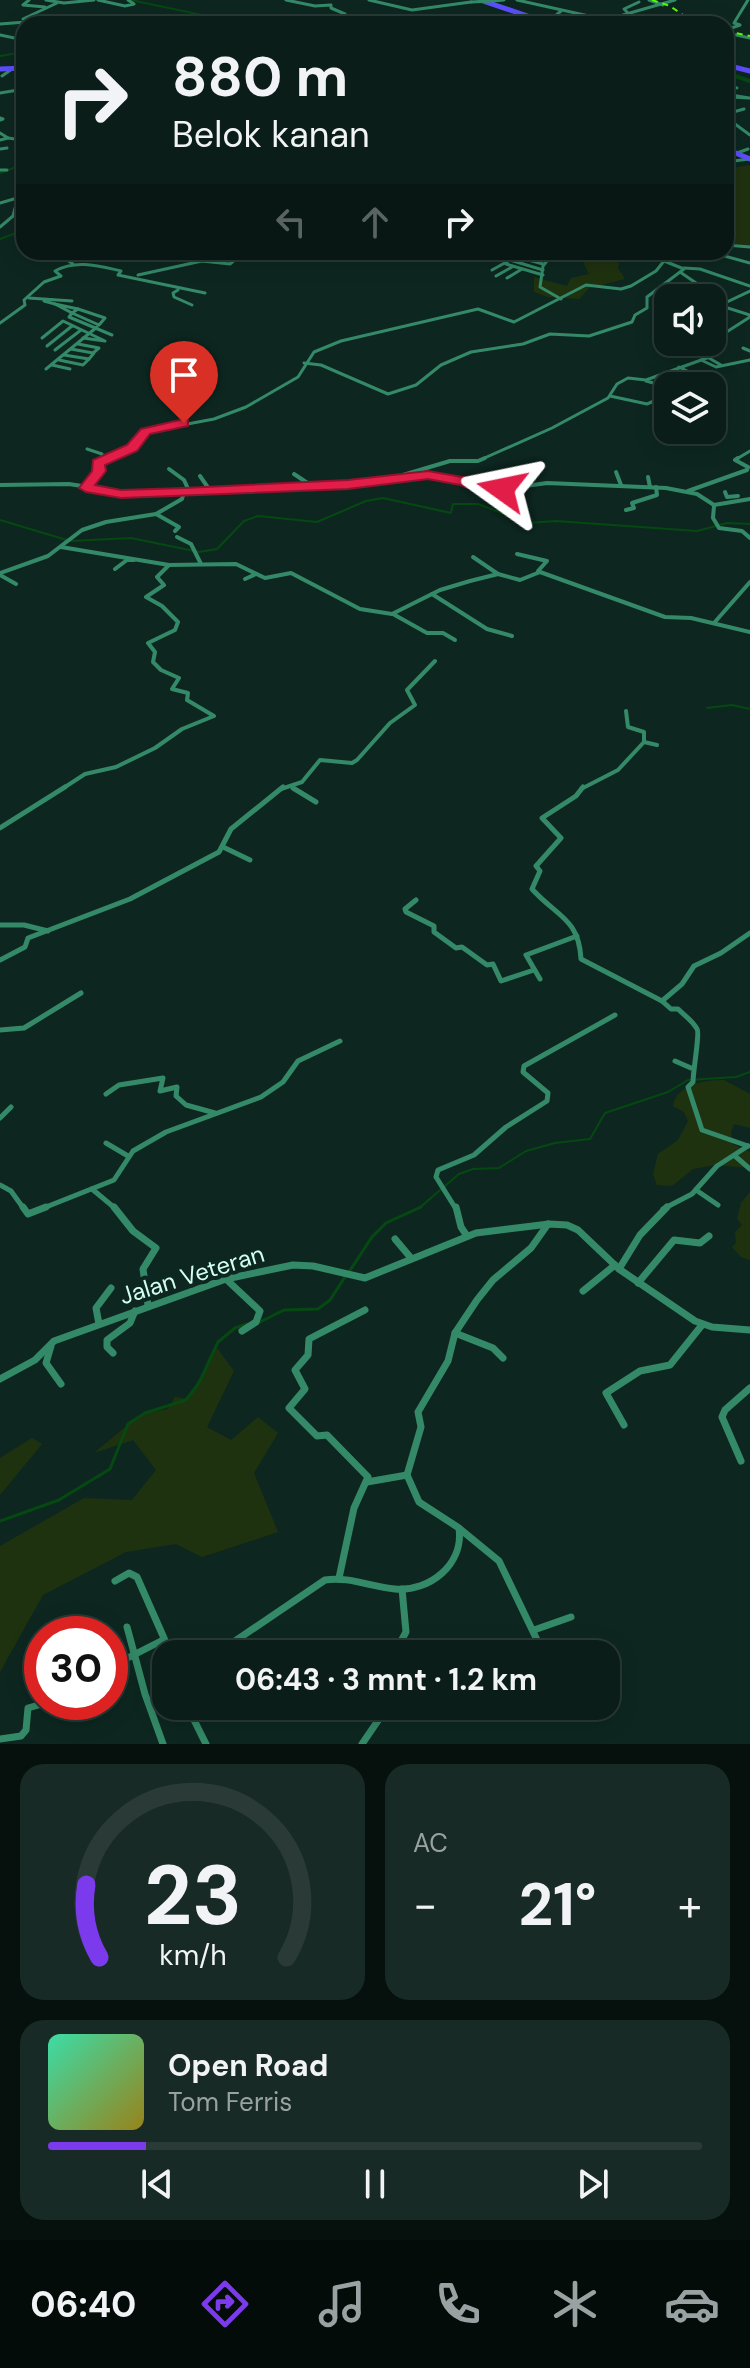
<!DOCTYPE html>
<html lang="id">
<head>
<meta charset="utf-8">
<style>
	:root { --surface:#0a1d18; --page:#182a25; --text:#f1f3f6; --muted:#99a2a2; --line:#2a3b37; --accent:#7c3aed }
	body { margin:0; font-family:"DM Sans",sans-serif; background:var(--page); color:var(--text); height:100vh; display:flex; flex-direction:column; font-size:30px; white-space:nowrap }
	* { box-sizing:border-box; margin:0 }
	p { font-size:26px; color:var(--muted) }
	.icon { flex:none; width:44px; height:44px; fill:none; stroke:currentColor; stroke-width:2; stroke-linecap:round; stroke-linejoin:round }
	.map { position:relative; height:1744px; overflow:hidden }
	.sheet { display:flex; flex-direction:column; gap:20px; padding:20px; background:#06100d; flex:1 }
	.sheet>* { flex:none }
	.top-card { position:absolute; left:16px; top:16px; width:718px; height:244px; border-radius:24px; box-shadow:0 4px 20px #0003,0 0 0 2px var(--line); background:#0a1d18; color:var(--text); overflow:hidden }
	.buttons { position:absolute; left:654px; top:284px; display:grid; gap:16px }
	.buttons a { display:grid; place-items:center; width:72px; height:72px; border-radius:16px; background:var(--surface); box-shadow:0 4px 20px #0003,0 0 0 2px var(--line); font-size:40px }
	.speed { position:absolute; left:24px; top:1616px; display:flex; gap:16px; font-size:40px; font-weight:700; text-align:center }
	.speed>* { display:grid; place-content:center; width:104px; height:104px; border-radius:50%; background:var(--surface); box-shadow:0 4px 20px #0003,0 0 0 2px var(--line); line-height:1 }
	.speed .limit { border:12px solid #d22; background:#fff; color:#111 }
	.pin { position:absolute; display:grid; place-items:center; width:68px; height:68px; color:#fff; margin:-82px -34px; border-radius:50% 50% 50% 0; rotate:-45deg; box-shadow:0 0 8px #0007 }
	.pin .icon { rotate:45deg }
	.me { position:absolute; width:88px; margin:-44px; rotate:282deg; stroke-linejoin:round; filter:drop-shadow(0 0 6px #0008) }
	.turn { display:flex; align-items:center; gap:28px; height:168px; padding:0 24px; font-size:36px }
	.turn .icon { width:104px; height:104px; stroke-width:2.5 }
	.turn b { display:block; font-size:56px; line-height:68px }
	.lanes { display:flex; align-items:center; height:76px; padding:0 24px; background:#0003; justify-content:center; gap:40px; direction:ltr }
	.lanes .off { opacity:.35 }
	.big { font-size:60px; font-weight:700; line-height:1.1 }
	.sheet .card { flex:1; display:flex; flex-direction:column; justify-content:center; gap:12px; min-width:0; padding:0 28px; border-radius:24px; background:var(--page) }
	.sheet .dial { align-items:center; gap:0 }
	.dial svg { height:208px; overflow:visible; fill:none; stroke:var(--line); stroke-width:7; stroke-linecap:round; text-anchor:middle }
	.dial text { fill:var(--text); stroke:none }
	.song { display:flex; align-items:center; gap:24px }
	.cover { width:96px; height:96px; border-radius:12px; background:linear-gradient(135deg,hsl(160 70% 55%),hsl(50 70% 35%)) }
	.played { height:8px; border-radius:4px; background:linear-gradient(90deg,var(--accent) 15%,var(--line) 15%) }
	.keys { display:flex; justify-content:space-around; direction:ltr }
	.heat { display:flex; justify-content:space-between; align-items:center; font-size:44px; direction:ltr }
	.sheet .tiles { flex:1; display:grid; gap:20px; grid-template-columns:1fr 1fr }
	.card:last-child { grid-column:span 2 }
	.trip { position:absolute; left:152px; top:1640px; width:468px; height:80px; border-radius:24px; background:var(--surface); box-shadow:0 4px 20px #0003,0 0 0 2px var(--line); font-weight:700; line-height:80px; text-align:center }
	.tab-bar { display:flex; height:128px; justify-content:space-around; align-items:center; background:#040c0a; color:var(--muted) }
	.tab-bar .icon { width:56px; height:56px }
	.tab-bar .active { color:var(--accent) }
	.tab-bar b { font-size:36px; color:var(--text) }
	.map>svg:first-child { display:block }
	.green { fill:#1f320f }
	.lines { fill:none; stroke-linecap:round; stroke-linejoin:round }
	.stream-far1 { stroke:#054812; stroke-width:2 }
	.stream { stroke:#054812; stroke-width:3 }
	.river { stroke:#054812; stroke-width:4 }
	.street-far3 { stroke:#348a68; stroke-width:3 }
	.street-far2 { stroke:#348a68; stroke-width:4 }
	.street-far1 { stroke:#348a68; stroke-width:5 }
	.street { stroke:#348a68; stroke-width:7 }
	.highway { stroke:#5d4eff; stroke-width:5 }
	.rail { stroke:#56fe00; stroke-width:2; stroke-dasharray:6 5; stroke-linecap:butt }
	.street-bridge { stroke:#348a68; stroke-width:3 }
	.route { fill:#e11d48; stroke:#92132f; stroke-width:2 }
	.labels { text-anchor:middle; stroke-width:8; stroke-linejoin:round; paint-order:stroke }
	.near-street-label { font-size:24px; fill:#d3fff1; stroke:#0d2720 }
</style>
</head>
<body>
<div class="map">
<svg width="750" height="1744" viewBox="0 0 750 1744">
	<rect width="100%" height="100%" fill="#0d2720"/>
	<g class="green">
		<path d="M750 165V246L726 244V169Z"/>
		<path d="M611 252H638L636 254 642 258 620 261 618 268 625 279 589 288 579 299 548 297 534 292V277L567 286 571 278 589 274 581 258 589 254 607 255Z"/>
		<path d="M724 1080 750 1094V1128L734 1124 731 1132 733 1144 750 1152V1168L715 1165 693 1169 672 1186 657 1185 653 1174 658 1154 678 1140 688 1121 684 1112 673 1106C677 1084 705 1080 724 1080Z"/>
		<path d="M750 1192V1260L741 1257 732 1247 736 1243 735 1232 742 1225 737 1219 741 1203Z"/>
		<path d="M217 1348 234 1371 207 1427 231 1440 258 1417 278 1433 254 1473 278 1532 202 1557 176 1544 126 1552 43 1595 0 1672V1546L84 1498 132 1500 156 1470 133 1440 94 1453 141 1414 168 1409 175 1397 187 1399Z"/>
		<path d="M32 1438 42 1444 0 1495V1458Z"/>
	</g>
	<g class="lines">
		<g class="stream-far1">
			<path d="M131 0 202 15"/>
			<path d="M0 56 24 52"/>
			<path d="M0 173 24 164"/>
			<path d="M0 239 24 230"/>
			<path d="M0 520 70 541 131 538 199 552 217 549 244 521 258 516 317 522 366 501 383 498 451 513 453 504H478L528 523 556 521 697 531 727 523 750 524"/>
			<path d="M707 708 732 705 750 709"/>
			<path d="M418 1209 459 1174 473 1169 499 1168 526 1151 555 1143 590 1139 605 1113 668 1092 688 1080 736 1077 750 1072"/>
		</g>
		<g class="stream">
			<path d="M349 1272 372 1237 386 1223 421 1207"/>
			<path d="M258 1323 284 1310 318 1309 330 1300 345 1277"/>
			<path d="M0 1521 59 1500 110 1469 128 1424 145 1413 186 1400 199 1383 218 1342 235 1328 247 1324"/>
		</g>
		<g class="river">
			<path d="M189 24 210 16 232 24"/>
			<path d="M346 24 370 20 424 24"/>
			<path d="M726 73 750 81"/>
		</g>
		<g class="street-far3">
			<path d="M29 0 23 5 45 7"/>
			<path d="M46 0 64 3 94 0"/>
			<path d="M98 0 125 6 134 4 128 0"/>
			<path d="M286 0 315 6 331 5V8L345 14"/>
			<path d="M369 0 412 10 471 2"/>
			<path d="M517 0 625 24"/>
			<path d="M649 0 663 5"/>
			<path d="M493 1 504 0"/>
			<path d="M561 11 554 17 574 24"/>
			<path d="M628 13 624 9 639 2"/>
			<path d="M23 19 57 3"/>
			<path d="M623 21 628 20 621 17 623 15 675 0"/>
			<path d="M388 23 422 24"/>
			<path d="M0 24 65 19 171 23"/>
			<path d="M726 30 740 25 734 23 748 0"/>
			<path d="M727 33 750 38"/>
			<path d="M0 35 24 40"/>
			<path d="M2 76 12 69"/>
			<path d="M726 83 737 88"/>
			<path d="M0 93 24 89"/>
			<path d="M726 99 731 95 749 98 730 97"/>
			<path d="M726 114 744 109"/>
			<path d="M0 118 3 119 0 120"/>
			<path d="M726 122 735 124 750 135"/>
			<path d="M0 133 8 138 0 140"/>
			<path d="M8 138 15 139 24 148"/>
			<path d="M0 149 7 148"/>
			<path d="M737 153 748 149"/>
			<path d="M726 162 749 159"/>
			<path d="M0 170H7"/>
			<path d="M0 203 24 196"/>
			<path d="M0 227 13 216 15 208 24 203"/>
			<path d="M726 245 750 247"/>
			<path d="M73 252 67 260 73 264"/>
			<path d="M554 252 543 266 540 287 561 299"/>
			<path d="M710 252 750 263"/>
			<path d="M520 253 546 261"/>
			<path d="M514 256 543 264"/>
			<path d="M506 264 543 275"/>
			<path d="M684 268 700 269 750 286"/>
			<path d="M492 270 510 260 543 270"/>
			<path d="M680 272 699 285 695 298"/>
			<path d="M138 275 202 261 230 264 244 252"/>
			<path d="M496 276 512 267"/>
			<path d="M507 278 522 269"/>
			<path d="M178 290 173 293 174 297 192 305"/>
			<path d="M29 298 72 301"/>
			<path d="M44 301 55 304"/>
			<path d="M712 303 750 315"/>
			<path d="M55 304 78 309 72 313Z"/>
			<path d="M78 309 105 318 99 325 72 313 69 317 112 335"/>
			<path d="M712 309 750 291"/>
			<path d="M0 323 25 305 24 300 44 282 61 276 55 271C76 259 99 266 121 271L118 275 205 293"/>
			<path d="M42 338 63 321 105 341 83 338"/>
			<path d="M47 346 72 326"/>
			<path d="M678 347 702 354 721 365"/>
			<path d="M743 348 750 351"/>
			<path d="M71 349 93 353 99 348 78 344"/>
			<path d="M55 350 81 330"/>
			<path d="M64 355 89 359 94 353"/>
			<path d="M59 360 83 365 89 359"/>
			<path d="M701 360 716 367 750 360"/>
			<path d="M304 363 321 365 388 394 416 385 441 365 471 352 523 344 550 334 589 336 632 322 635 315 647 308V297L684 269 664 261"/>
			<path d="M52 365 70 369"/>
			<path d="M679 367 689 372"/>
			<path d="M46 369 97 327"/>
			<path d="M646 381 668 387"/>
			<path d="M684 386 697 376"/>
			<path d="M610 396 647 404 654 401"/>
			<path d="M87 449 102 454V460"/>
			<path d="M104 460 132 448 145 432 214 419 246 407 298 377 314 352 341 341 478 309 514 322 586 285 621 289 631 286 656 271 664 261 656 257 660 252"/>
			<path d="M480 460 552 428 608 398 617 384 628 378 646 380 715 355 714 340 750 317"/>
			<path d="M735 460 750 451"/>
		</g>
		<g class="street-far2">
			<path d="M169 469 184 480 189 491"/>
			<path d="M616 472 621 485"/>
			<path d="M294 474 312 486"/>
			<path d="M403 475 450 461H478L485 458"/>
			<path d="M200 476 209 489"/>
			<path d="M648 477 650 487"/>
			<path d="M0 485 69 484 133 494 348 484 428 475 463 481 489 491 547 483 666 488 697 494 714 505 750 499"/>
			<path d="M86 488 99 471 97 463 109 458"/>
			<path d="M688 491 747 470 748 467 735 460 738 458"/>
			<path d="M725 492 727 497 738 496"/>
			<path d="M714 506 713 518 719 528 742 531 750 538"/>
			<path d="M626 510 634 508 632 503 657 495 656 487"/>
			<path d="M156 514 179 527 175 531"/>
			<path d="M177 537 191 544 201 564"/>
			<path d="M61 547 169 565 236 564 265 578 291 573 360 609 392 614 440 590 470 581 498 574 520 580 540 572 665 617 691 618 750 632"/>
			<path d="M517 554 547 561 538 571"/>
			<path d="M473 557 498 574"/>
			<path d="M115 569 127 560H134"/>
			<path d="M0 573 48 556 82 530 106 522 156 514 182 499 184 492"/>
			<path d="M0 575 16 584"/>
			<path d="M245 579 256 574"/>
			<path d="M432 594 487 629 512 636"/>
			<path d="M393 614 427 633H443L455 640"/>
			<path d="M714 623 750 582"/>
			<path d="M626 711 628 727 644 732V742"/>
			<path d="M62 789 85 774 116 767 155 748 182 729 214 716 187 700 188 693 172 689 179 678 161 670 153 662 155 652 148 643 175 630 178 622 162 606 146 597 164 585 157 577 169 565"/>
			<path d="M281 789 302 782 320 760 352 763 357 760 390 723 415 705 407 690 435 661"/>
			<path d="M581 789 618 770 644 742 657 745"/>
		</g>
		<g class="street-far1">
			<path d="M583 787 576 796 542 818 561 838 536 866 540 871 532 889C556 916 579 918 581 959L662 1001 671 1009H678C684 1015 693 1021 697 1029 700 1033 693 1071 693 1082L688 1087 702 1130 748 1146"/>
			<path d="M293 788 316 802"/>
			<path d="M0 828 65 787"/>
			<path d="M223 847 250 860"/>
			<path d="M416 900 405 909 406 912 434 926V932L456 948 462 947 487 965 493 964 501 981 534 970"/>
			<path d="M0 925H24L48 931"/>
			<path d="M0 960 25 947 28 938 130 899 219 852 231 829 283 787"/>
			<path d="M540 979 526 955 577 936"/>
			<path d="M662 1001 682 984 694 966 721 953 750 933"/>
			<path d="M0 1030 24 1028 81 993"/>
			<path d="M675 1061 691 1068"/>
			<path d="M106 1094 119 1085 163 1078 160 1091 177 1087 176 1096 186 1105 215 1113"/>
			<path d="M0 1118 11 1107"/>
			<path d="M106 1143 128 1156"/>
			<path d="M735 1156 750 1169"/>
			<path d="M0 1185 11 1191 24 1209"/>
			<path d="M92 1189 116 1209"/>
			<path d="M696 1190 718 1205"/>
			<path d="M41 1209 114 1180 133 1151 166 1132 261 1097 283 1082 298 1061 340 1041"/>
			<path d="M456 1209 436 1177 438 1170 474 1155 506 1127 547 1101 548 1093 523 1072 524 1066 615 1015"/>
			<path d="M663 1209 692 1194 717 1166 748 1146"/>
		</g>
		<g class="street">
			<path d="M23 1207 28 1214 46 1207"/>
			<path d="M114 1207 133 1231 156 1248 143 1269 148 1305"/>
			<path d="M456 1207 461 1227 467 1236"/>
			<path d="M395 1239 411 1258"/>
			<path d="M619 1269 640 1235 667 1207"/>
			<path d="M227 1280 260 1311 256 1322 242 1331"/>
			<path d="M638 1283 674 1240 700 1243 709 1236"/>
			<path d="M583 1291 615 1265"/>
			<path d="M99 1324 96 1308 111 1288"/>
			<path d="M455 1333 493 1348 503 1358"/>
			<path d="M51 1346 46 1363 61 1384"/>
			<path d="M113 1353 107 1347V1340L130 1323 135 1311"/>
			<path d="M0 1379 35 1360 54 1341 226 1279 293 1265 313 1266 365 1278 476 1233 549 1224 567 1225 578 1230 619 1269 695 1321 712 1327 750 1330"/>
			<path d="M624 1425 606 1393 640 1371 670 1365 702 1325"/>
			<path d="M741 1461 722 1417 725 1410 750 1388"/>
			<path d="M367 1482 407 1475"/>
			<path d="M460 1529 499 1561 538 1642 534 1650 526 1654"/>
			<path d="M339 1578 354 1508 368 1477 327 1435 317 1436 289 1408 305 1389 295 1370 308 1355 309 1339 365 1310"/>
			<path d="M115 1581 129 1573 137 1577 171 1654"/>
			<path d="M127 1627 145 1694 163 1744"/>
			<path d="M534 1630 571 1617"/>
			<path d="M216 1654 325 1580C348 1576 371 1587 395 1589 430 1592 464 1564 459 1528L419 1502 407 1475 421 1427 418 1412 448 1361 455 1333 477 1300 493 1280 531 1248 548 1224"/>
			<path d="M394 1654 406 1632 402 1589"/>
			<path d="M110 1667 163 1640"/>
			<path d="M158 1689 166 1686"/>
			<path d="M187 1706 206 1744"/>
			<path d="M480 1716 502 1706"/>
			<path d="M0 1739 21 1736 26 1730 28 1708 49 1702"/>
			<path d="M362 1744 388 1706"/>
		</g>
		<g class="highway">
			<path d="M480 0 551 24"/>
			<path d="M726 65 750 71"/>
			<path d="M0 69 24 68"/>
			<path d="M726 149 750 159"/>
		</g>
		<g class="rail">
			<path d="M652 0 670 6 696 24"/>
			<path d="M726 31 750 36"/>
		</g>
		<path class="street-bridge" d="M471 2 493 1"/>
	</g>
	<path class="route" d="M184 419 188 420V426L150 434 137 451 105 465 106 471 95 485 121 490 184 488 348 480 428 471 468 478 490 487 502 485 509 489 489 495 460 485 428 479 348 489 121 498 86 492 79 488 92 471 93 460 127 445 141 429Z"/>
	<g class="labels">
		<g class="near-street-label">
			<text transform="translate(192 1275) rotate(-17)" y="8">Jalan Veteran</text>
		</g>
	</g>
</svg>
<div class="buttons">
<a><svg class="icon" aria-label="sound" viewBox="0 0 24 24"><path d="M4 9h4l5-4v14l-5-4H4zM17 9q2 3 0 6"/></svg></a>
<a><svg class="icon" aria-label="layers" viewBox="0 0 24 24"><path d="M12 4l9 5-9 5-9-5zM3 14l9 5 9-5"/></svg></a>
</div>
<div class="speed"><div class="limit">30</div></div>
<div class="pin" style="left:184px;top:423px;background:#d93025"><svg class="icon" aria-label="arrive" viewBox="0 0 24 24"><path d="M6 21V4h12l-3 4 3 4H6"/></svg></div>
<svg class="me" style="left:502px;top:489px" viewBox="-20 -20 40 40"><path d="M0-17L14 15 0 8-14 15z" fill="#e11d48" stroke="#fff" stroke-width="4"/></svg>
<div class="trip">06:43 · 3 mnt · 1.2 km</div>
<div class="top-card">
<div class="turn"><svg class="icon" aria-label="right" viewBox="0 0 24 24"><path d="M7 20v-9h11M14 6l5 5-5 5"/></svg><div><b>880 m</b>Belok kanan</div></div>
<div class="lanes"><svg class="icon off" aria-label="left" viewBox="0 0 24 24"><path d="M17 20v-9H6M10 6l-5 5 5 5"/></svg><svg class="icon off" aria-label="ahead" viewBox="0 0 24 24"><path d="M12 20V5M6 11l6-6 6 6"/></svg><svg class="icon" aria-label="right" viewBox="0 0 24 24"><path d="M7 20v-9h11M14 6l5 5-5 5"/></svg></div>
</div>
</div>
<section class="sheet">
<div class="tiles">
<div class="card dial"><svg viewBox="0 0 100 80">
<path d="M14 69A42 42 0 1 1 86 69"/>
<path d="M14 69A42 42 0 0 1 9 41" stroke="#7c3aed"/>
<text x="50" y="56" font-size="32" font-weight="700">23</text>
<text x="50" y="72" font-size="11">km/h</text>
</svg></div>
<div class="card"><p>AC</p>
<div class="heat"><a>−</a><b class="big">21°</b><a>+</a></div>
</div>
<div class="card">
<div class="song"><i class="cover"></i><div><b>Open Road</b><p>Tom Ferris</p></div></div>
<div class="played"></div>
<div class="keys"><svg class="icon" aria-label="previous" viewBox="0 0 24 24"><path d="M18 5L8 12l10 7zM5 5v14"/></svg><svg class="icon" aria-label="pause" viewBox="0 0 24 24"><path d="M8 5v14M16 5v14"/></svg><svg class="icon" aria-label="next" viewBox="0 0 24 24"><path d="M6 5l10 7-10 7zM19 5v14"/></svg></div>
</div>
</div>
</section>
<nav class="tab-bar">
<b>06:40</b>
<svg class="icon active" aria-label="directions" viewBox="0 0 24 24"><path d="M12 3l9 9-9 9-9-9zM9 14v-3h6M13 9l2 2-2 2"/></svg>
<svg class="icon" aria-label="music" viewBox="0 0 24 24"><path d="M9 18V5l10-2v13"/><circle cx="6" cy="18" r="3"/><circle cx="16" cy="16" r="3"/></svg>
<svg class="icon" aria-label="phone" viewBox="0 0 24 24"><path d="M5 4h4l2 5-3 2q2 4 5 5l2-3 5 2v4C11 20 4 13 5 4z"/></svg>
<svg class="icon" aria-label="climate" viewBox="0 0 24 24"><path d="M12 3v18M4 7l16 10M4 17L20 7"/></svg>
<svg class="icon" aria-label="car" viewBox="0 0 24 24"><path d="M5 17H2v-5l4-1 3-4h7l3 4 3 1v5h-3M9 17h6M6 11h13"/><circle cx="7" cy="17" r="2"/><circle cx="17" cy="17" r="2"/></svg>
</nav>
</body>
</html>
